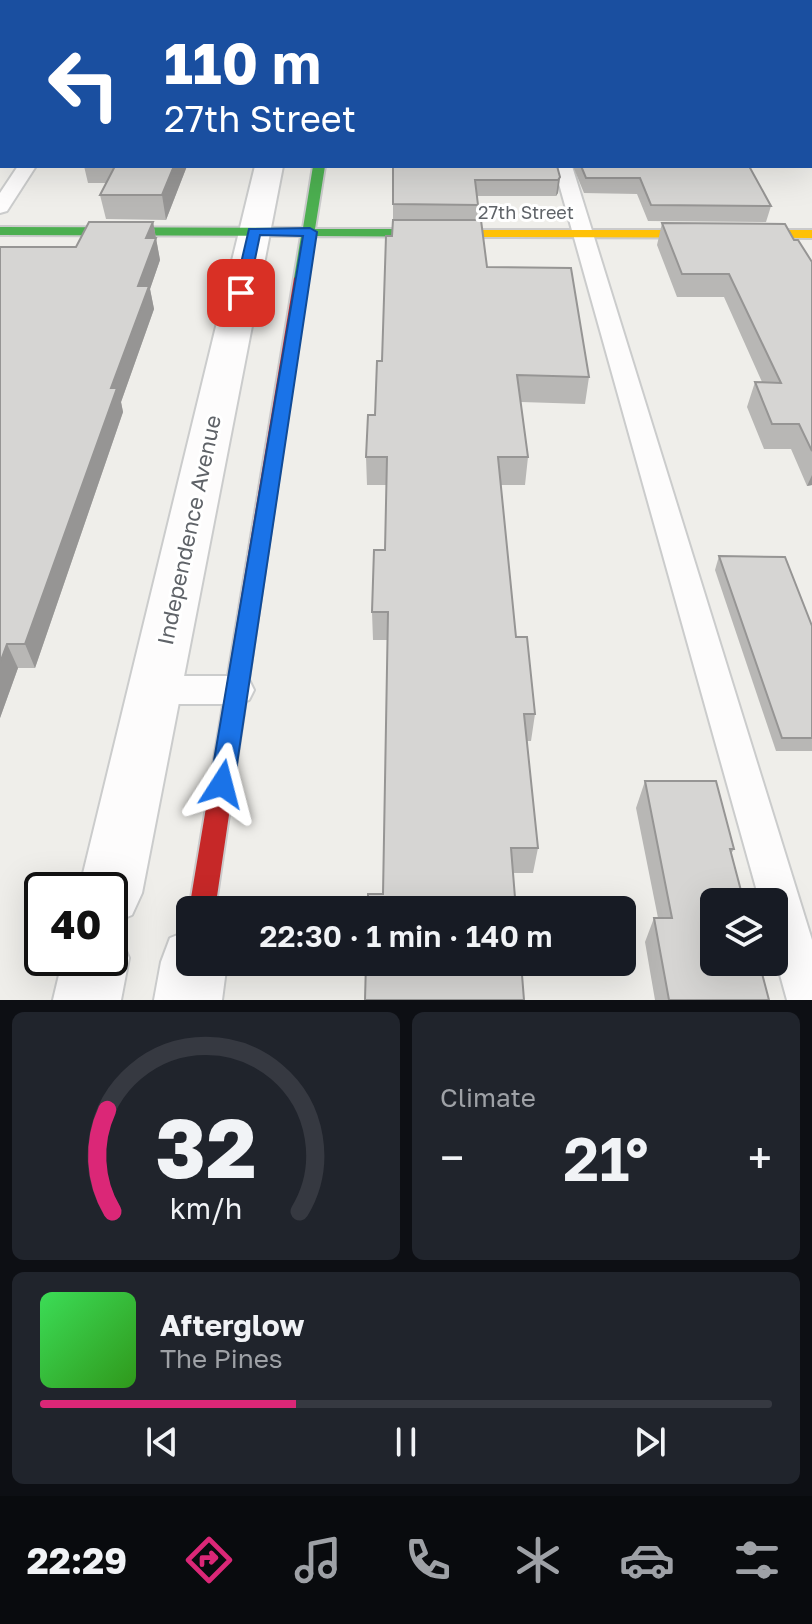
<!DOCTYPE html>
<html lang="en">
<head>
<meta charset="utf-8">
<style>
	:root { --surface:#171b24; --page:#20242c; --text:#f1f3f6; --muted:#9ea1a6; --line:#363941; --accent:#db2777 }
	body { margin:0; font-family:"Golos Text",sans-serif; background:var(--page); color:var(--text); height:100vh; display:flex; flex-direction:column; font-size:30px; white-space:nowrap }
	* { box-sizing:border-box; margin:0 }
	p { font-size:26px; color:var(--muted) }
	.icon { flex:none; width:44px; height:44px; fill:none; stroke:currentColor; stroke-width:2; stroke-linecap:round; stroke-linejoin:round }
	.map { position:relative; height:1000px; overflow:hidden }
	.details { display:flex; flex-direction:column; gap:12px; padding:12px; background:#0d0f14; flex:1 }
	.details>* { flex:none }
	.guide { position:absolute; left:0px; top:0px; width:812px; height:168px; box-shadow:0 8px 32px #0002; background:#1a4fa0; color:#fff; overflow:hidden }
	.buttons { position:absolute; left:700px; top:888px; display:grid; gap:16px }
	.buttons a { display:grid; place-items:center; width:88px; height:88px; border-radius:12px; background:var(--surface); box-shadow:0 8px 32px #0002; font-size:40px }
	.speed { position:absolute; left:24px; top:872px; display:flex; gap:16px; font-size:40px; font-weight:700; text-align:center }
	.speed>* { display:grid; place-content:center; width:104px; height:104px; border-radius:50%; background:var(--surface); box-shadow:0 8px 32px #0002; line-height:1 }
	.speed .limit { border:4px solid #111; border-radius:12px; background:#fff; color:#111 }
	.pin { position:absolute; display:grid; place-items:center; width:68px; height:68px; color:#fff; margin:-34px; border-radius:16px; box-shadow:0 4px 12px #0006 }
	.me { position:absolute; width:88px; margin:-44px; rotate:9deg; stroke-linejoin:round; filter:drop-shadow(0 0 6px #0008) }
	.turn { display:flex; align-items:center; gap:28px; height:168px; padding:0 32px; font-size:36px }
	.turn .icon { width:104px; height:104px; stroke-width:2.5 }
	.turn b { display:block; font-size:56px; line-height:68px }
	.big { font-size:60px; font-weight:600; line-height:1.1 }
	.details .tile { flex:1; display:flex; flex-direction:column; justify-content:center; gap:12px; min-width:0; padding:0 28px; border-radius:12px; background:var(--page) }
	.details .dial { align-items:center; gap:0 }
	.dial svg { height:208px; overflow:visible; fill:none; stroke:var(--line); stroke-width:7; stroke-linecap:round; text-anchor:middle }
	.dial text { fill:var(--text); stroke:none }
	.song { display:flex; align-items:center; gap:24px }
	.cover { width:96px; height:96px; border-radius:12px; background:linear-gradient(135deg,hsl(130 70% 55%),hsl(110 70% 35%)) }
	.played { height:8px; border-radius:4px; background:linear-gradient(90deg,var(--accent) 35%,var(--line) 35%) }
	.keys { display:flex; justify-content:space-around; direction:ltr }
	.heat { display:flex; justify-content:space-between; align-items:center; font-size:44px; direction:ltr }
	.details .tiles { flex:1; display:grid; gap:12px; grid-template-columns:1fr 1fr }
	.tile:last-child { grid-column:span 2 }
	.trip { position:absolute; left:176px; top:896px; width:460px; height:80px; border-radius:12px; background:var(--surface); box-shadow:0 8px 32px #0002; font-weight:600; line-height:80px; text-align:center }
	.dock { display:flex; height:128px; justify-content:space-around; align-items:center; background:#090b0e; color:var(--muted) }
	.dock .icon { width:56px; height:56px }
	.dock .on { color:var(--accent) }
	.dock b { font-size:36px; color:var(--text) }
	.map>svg:first-child { display:block }
	.lines { fill:none; stroke-linecap:round; stroke-linejoin:round }
	.lane-casing { stroke:#cbcccc; stroke-width:4 }
	.street-casing { stroke:#cbcccc; stroke-width:4 }
	.fast-casing { stroke:#cacacb; stroke-width:4 }
	.slow-casing { stroke:#cacacb; stroke-width:4 }
	.jam-casing { stroke:#cacacb; stroke-width:4 }
	.lane { fill:#fdfcfc; fill-rule:evenodd }
	.street { fill:#fdfcfc; fill-rule:evenodd }
	.fast { fill:#4caf50; fill-rule:evenodd }
	.slow { fill:#ffc107; fill-rule:evenodd }
	.jam { fill:#c62828; fill-rule:evenodd }
	.wall { fill:#b8b7b5 }
	.shaded-wall { fill:#969594 }
	.building { fill:#d6d5d3; stroke:#969594; stroke-width:2 }
	.route { fill:#1a73e8; stroke:#114b97; stroke-width:2 }
	.labels { text-anchor:middle; stroke-width:6; stroke-linejoin:round; paint-order:stroke }
	.far-street-label { font-size:18px; fill:#5f6368; stroke:#fff }
	.street-label { font-size:22px; fill:#5f6368; stroke:#fff }
</style>
</head>
<body>
<div class="map">
<svg width="812" height="1000" viewBox="0 0 812 1000">
	<rect width="100%" height="100%" fill="#efeeea"/>
	<g class="lines">
		<defs>
			<g id="lane">
				<path d="M508 0H520L521 2H509Z"/>
				<path d="M18 166H36L7 211 0 213V193Z"/>
				<path d="M554 166H572L812 940V1000H787L774 953V902H760Z"/>
				<path d="M154 676H237L249 680 254 690 249 700 237 704H154L142 700 137 690 142 680Z"/>
			</g>
			<g id="street">
				<rect x="296" y="0" width="20" height="2"/>
				<rect x="333" y="0" width="20" height="2"/>
				<path d="M692 0H712L713 2H693Z"/>
				<rect x="810" y="139" width="2" height="18"/>
				<path d="M255 166H283L142 893 132 915 110 924V890H79Z"/>
				<path d="M190 930V962H227L222 1000H154L161 962 170 938Z"/>
				<path d="M110 931 119 935 129 958 121 1000H53L63 958H110Z"/>
			</g>
			<path id="fast" d="M313 166H325L315 229H475L481 233 475 237 314 236 308 278 301 282 294 278 301 236 0 235V227L303 228Z"/>
			<path id="slow" d="M471 230H812V238L475 237 471 236Z"/>
			<path id="jam" d="M301 274 308 278 215 910H190V913L189 910 294 278Z"/>
		</defs>
		<use href="#lane" class="lane-casing"/>
		<use href="#street" class="street-casing"/>
		<use href="#fast" class="fast-casing"/>
		<use href="#slow" class="slow-casing"/>
		<use href="#jam" class="jam-casing"/>
		<use href="#lane" class="lane"/>
		<use href="#street" class="street"/>
		<use href="#fast" class="fast"/>
		<use href="#slow" class="slow"/>
		<use href="#jam" class="jam"/>
	</g>
	<g class="wall">
		<path d="M0 0 2 2V145H0Z"/>
		<path d="M775 0H812V40L810 38V2H777Z"/>
		<path d="M84 166H187L166 220 106 219 100 195 106 183H88Z"/>
		<path d="M393 166 560 177 558 193 556 196H477L478 205 477 220 487 267 589 377 585 404 521 402 528 457 525 485H501L516 637 535 714 531 741H526L538 848 533 873H513L383 894 388 640H373L372 612 385 550 387 485H367L366 457 375 415 382 361 393 220Z"/>
		<path d="M573 166H749L771 206 766 222 648 221 637 194 584 193Z"/>
		<path d="M153 222 160 260 150 289 154 309 121 402 123 412 35 668H18L0 718V247H76Z"/>
		<path d="M662 223 794 240 812 262V485L807 486 791 449H764L747 407 755 382H762L724 297H677L657 245Z"/>
		<path d="M719 556 812 626V751H776L715 570Z"/>
		<path d="M645 781 734 849 731 854 769 1000H655L645 942 654 918H658L636 808Z"/>
	</g>
	<g class="shaded-wall">
		<path d="M113 0H124L122 2H111Z"/>
		<path d="M174 166H187L166 220 162 195Z"/>
		<path d="M560 177 558 193 556 196 558 180Z"/>
		<path d="M153 222 160 260 150 289 154 309 121 402 123 412 35 668 25 644 111 388 138 286 146 238Z"/>
		<path d="M812 475V485L807 486Z"/>
		<path d="M7 644 18 668 0 718V663Z"/>
	</g>
	<g class="building">
		<path d="M0 0H113L111 2H2V130H0Z"/>
		<path d="M174 0H254L253 2H173Z"/>
		<path d="M389 0H448L449 2H389Z"/>
		<path d="M595 0H646L647 2H596Z"/>
		<path d="M790 0H812V23L810 21V2H792Z"/>
		<path d="M115 166H174L162 195H100Z"/>
		<path d="M393 166H557L560 177 558 180H475L478 205 393 204Z"/>
		<path d="M581 166H749L771 206 651 205 640 178H586Z"/>
		<path d="M393 220H481L487 267 571 268 589 377 517 375 528 457H498L516 637H527L535 714H524L538 848H511L516 910H368V894H383L388 612H372L374 550H385L387 457H366L368 415H375L377 361H382L386 236H392Z"/>
		<path d="M89 222H153L146 238H156L138 286H149L111 388H117L25 644H7L0 663V247H76Z"/>
		<path d="M662 223 785 224 794 240H798L812 262V451L799 424H772L755 382 781 383 729 274H682Z"/>
		<path d="M719 556 785 557 812 626V738H782Z"/>
		<path d="M645 781H716L734 849H730L744 902H714V962H759L769 1000H669L654 918H672Z"/>
		<path d="M366 962H521L524 1000H365Z"/>
	</g>
	<path class="route" d="M310 228 317 232 234 784 231 792 222 795 214 792 210 784 303 236 260 235 248 293 241 297 234 293 249 229Z"/>
	<g class="labels">
		<g class="far-street-label">
			<text x="526" y="219">27th Street</text>
		</g>
		<g class="street-label">
			<text transform="translate(189 530) rotate(-78)" y="8">Independence Avenue</text>
		</g>
	</g>
</svg>
<div class="buttons">
<a><svg class="icon" aria-label="layers" viewBox="0 0 24 24"><path d="M12 4l9 5-9 5-9-5zM3 14l9 5 9-5"/></svg></a>
</div>
<div class="speed"><div class="limit">40</div></div>
<div class="pin" style="left:241px;top:293px;background:#d93025"><svg class="icon" aria-label="arrive" viewBox="0 0 24 24"><path d="M6 21V4h12l-3 4 3 4H6"/></svg></div>
<svg class="me" style="left:222px;top:784px" viewBox="-20 -20 40 40"><path d="M0-17L14 15 0 8-14 15z" fill="#1a73e8" stroke="#fff" stroke-width="4"/></svg>
<div class="trip">22:30 · 1 min · 140 m</div>
<div class="guide">
<div class="turn"><svg class="icon" aria-label="left" viewBox="0 0 24 24"><path d="M17 20v-9H6M10 6l-5 5 5 5"/></svg><div><b>110 m</b>27th Street</div></div>
</div>
</div>
<section class="details">
<div class="tiles">
<div class="tile dial"><svg viewBox="0 0 100 80">
<path d="M14 69A42 42 0 1 1 86 69"/>
<path d="M14 69A42 42 0 0 1 12 30" stroke="#db2777"/>
<text x="50" y="56" font-size="32" font-weight="700">32</text>
<text x="50" y="72" font-size="11">km/h</text>
</svg></div>
<div class="tile"><p>Climate</p>
<div class="heat"><a>−</a><b class="big">21°</b><a>+</a></div>
</div>
<div class="tile">
<div class="song"><i class="cover"></i><div><b>Afterglow</b><p>The Pines</p></div></div>
<div class="played"></div>
<div class="keys"><svg class="icon" aria-label="previous" viewBox="0 0 24 24"><path d="M18 5L8 12l10 7zM5 5v14"/></svg><svg class="icon" aria-label="pause" viewBox="0 0 24 24"><path d="M8 5v14M16 5v14"/></svg><svg class="icon" aria-label="next" viewBox="0 0 24 24"><path d="M6 5l10 7-10 7zM19 5v14"/></svg></div>
</div>
</div>
</section>
<nav class="dock">
<b>22:29</b>
<svg class="icon on" aria-label="directions" viewBox="0 0 24 24"><path d="M12 3l9 9-9 9-9-9zM9 14v-3h6M13 9l2 2-2 2"/></svg>
<svg class="icon" aria-label="music" viewBox="0 0 24 24"><path d="M9 18V5l10-2v13"/><circle cx="6" cy="18" r="3"/><circle cx="16" cy="16" r="3"/></svg>
<svg class="icon" aria-label="phone" viewBox="0 0 24 24"><path d="M5 4h4l2 5-3 2q2 4 5 5l2-3 5 2v4C11 20 4 13 5 4z"/></svg>
<svg class="icon" aria-label="climate" viewBox="0 0 24 24"><path d="M12 3v18M4 7l16 10M4 17L20 7"/></svg>
<svg class="icon" aria-label="car" viewBox="0 0 24 24"><path d="M5 17H2v-5l4-1 3-4h7l3 4 3 1v5h-3M9 17h6M6 11h13"/><circle cx="7" cy="17" r="2"/><circle cx="17" cy="17" r="2"/></svg>
<svg class="icon" aria-label="filters" viewBox="0 0 24 24"><path d="M4 7h16M4 17h16"/><circle cx="9" cy="7" r="2"/><circle cx="15" cy="17" r="2"/></svg>
</nav>
</body>
</html>
